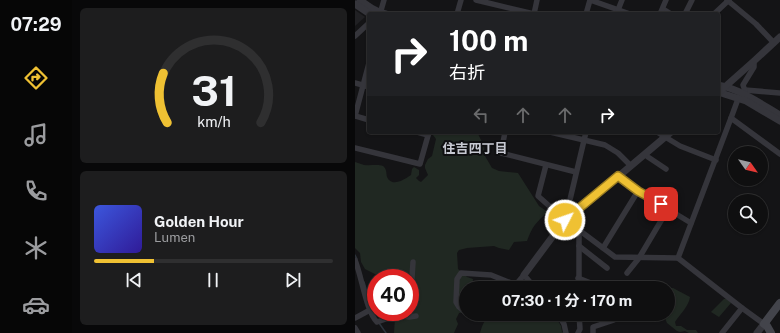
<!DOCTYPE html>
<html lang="ja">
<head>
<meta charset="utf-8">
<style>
	:root { --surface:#0f0f10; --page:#1d1d1e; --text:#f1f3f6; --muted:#9b9c9f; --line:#2f2f30; --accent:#efc133 }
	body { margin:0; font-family:"Public Sans","Noto Sans JP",sans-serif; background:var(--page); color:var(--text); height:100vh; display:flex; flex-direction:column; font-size:15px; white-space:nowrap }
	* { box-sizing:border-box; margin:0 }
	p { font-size:13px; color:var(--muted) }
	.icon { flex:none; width:22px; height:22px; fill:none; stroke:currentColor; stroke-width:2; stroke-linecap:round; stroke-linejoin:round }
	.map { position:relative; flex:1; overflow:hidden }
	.sheet { display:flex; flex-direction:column; gap:8px; padding:8px; background:#080809; width:283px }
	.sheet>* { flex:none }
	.hud { position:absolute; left:12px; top:12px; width:353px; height:122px; border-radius:4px; box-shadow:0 1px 3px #0004,0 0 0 1px var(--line); background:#202124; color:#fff; overflow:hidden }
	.needle { width:26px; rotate:124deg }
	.fabs { position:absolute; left:373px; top:146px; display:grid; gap:8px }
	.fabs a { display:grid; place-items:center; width:40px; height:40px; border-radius:50%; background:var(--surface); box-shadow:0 1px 3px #0004,0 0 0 1px var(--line); font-size:20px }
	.speed { position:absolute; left:12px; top:269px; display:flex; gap:8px; font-size:20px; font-weight:700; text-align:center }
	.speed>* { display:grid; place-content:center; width:52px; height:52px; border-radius:50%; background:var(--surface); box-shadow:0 1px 3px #0004,0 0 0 1px var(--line); line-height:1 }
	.speed .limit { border:6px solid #d22; background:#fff; color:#111 }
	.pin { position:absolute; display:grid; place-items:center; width:34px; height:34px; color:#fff; margin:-17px; border-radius:8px; box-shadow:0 2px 6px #0006 }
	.me { position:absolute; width:44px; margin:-22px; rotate:49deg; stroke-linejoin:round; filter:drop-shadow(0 0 3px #0008) }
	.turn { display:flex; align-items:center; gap:14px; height:84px; padding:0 16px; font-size:18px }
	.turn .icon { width:52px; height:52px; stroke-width:2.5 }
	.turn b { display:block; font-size:28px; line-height:34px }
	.lanes { display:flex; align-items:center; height:38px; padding:0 16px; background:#0003; justify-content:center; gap:20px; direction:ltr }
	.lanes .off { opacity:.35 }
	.sheet .card { flex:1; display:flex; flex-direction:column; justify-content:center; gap:6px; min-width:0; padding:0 14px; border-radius:6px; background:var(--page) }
	.sheet .dial { align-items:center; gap:0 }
	.dial svg { height:104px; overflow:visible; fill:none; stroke:var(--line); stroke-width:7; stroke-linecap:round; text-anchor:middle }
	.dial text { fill:var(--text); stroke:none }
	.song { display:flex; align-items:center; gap:12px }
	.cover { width:48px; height:48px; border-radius:6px; background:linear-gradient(135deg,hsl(230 70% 55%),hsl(250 70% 35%)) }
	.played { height:4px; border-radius:2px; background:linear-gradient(90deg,var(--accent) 25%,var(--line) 25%) }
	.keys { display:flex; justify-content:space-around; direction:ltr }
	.trip { position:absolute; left:104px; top:281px; width:216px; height:40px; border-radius:20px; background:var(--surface); box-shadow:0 1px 3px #0004,0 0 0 1px var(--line); font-weight:700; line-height:40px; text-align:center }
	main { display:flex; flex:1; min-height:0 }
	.tab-bar { display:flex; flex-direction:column; width:72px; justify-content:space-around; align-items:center; background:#060606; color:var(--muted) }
	.tab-bar .icon { width:28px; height:28px }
	.tab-bar .current { color:var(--accent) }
	.tab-bar b { font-size:18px; color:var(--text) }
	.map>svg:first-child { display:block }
	.built { fill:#202023 }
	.green { fill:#202822 }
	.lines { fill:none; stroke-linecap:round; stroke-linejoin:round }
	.stream { stroke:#2c333b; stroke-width:1.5 }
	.minor { stroke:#35353b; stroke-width:5.5 }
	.tertiary { stroke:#35353b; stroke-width:7 }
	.secondary { stroke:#43444b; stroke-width:8 }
	.route-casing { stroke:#9b7d21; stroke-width:10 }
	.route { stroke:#efc133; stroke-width:7 }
	.labels { text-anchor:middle; stroke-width:4; stroke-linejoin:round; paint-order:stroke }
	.neighbourhood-label { font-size:13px; font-weight:bold; fill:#c7c9d2; stroke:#0f0f11 }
</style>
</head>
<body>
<main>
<nav class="tab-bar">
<b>07:29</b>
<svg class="icon current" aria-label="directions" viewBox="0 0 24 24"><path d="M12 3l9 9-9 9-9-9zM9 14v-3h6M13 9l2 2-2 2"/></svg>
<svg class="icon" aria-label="music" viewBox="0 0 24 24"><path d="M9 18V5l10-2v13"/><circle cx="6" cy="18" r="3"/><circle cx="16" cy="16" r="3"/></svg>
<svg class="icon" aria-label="phone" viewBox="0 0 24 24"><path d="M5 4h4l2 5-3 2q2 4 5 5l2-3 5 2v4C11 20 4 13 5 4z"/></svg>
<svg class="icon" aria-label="climate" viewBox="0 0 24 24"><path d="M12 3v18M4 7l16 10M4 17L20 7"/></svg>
<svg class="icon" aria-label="car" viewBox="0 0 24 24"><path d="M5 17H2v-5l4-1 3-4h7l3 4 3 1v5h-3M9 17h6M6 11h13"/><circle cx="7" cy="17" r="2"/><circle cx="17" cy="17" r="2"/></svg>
</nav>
<section class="sheet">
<div class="card dial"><svg viewBox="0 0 100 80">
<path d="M14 69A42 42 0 1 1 86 69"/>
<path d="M14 69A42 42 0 0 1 11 31" stroke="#efc133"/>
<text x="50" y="56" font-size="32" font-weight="700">31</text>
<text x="50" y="72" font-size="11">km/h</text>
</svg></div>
<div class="card">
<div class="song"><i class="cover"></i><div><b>Golden Hour</b><p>Lumen</p></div></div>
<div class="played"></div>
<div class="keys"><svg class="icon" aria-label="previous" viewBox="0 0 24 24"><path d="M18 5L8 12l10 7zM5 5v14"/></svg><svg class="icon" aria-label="pause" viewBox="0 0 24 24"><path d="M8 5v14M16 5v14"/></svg><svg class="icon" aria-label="next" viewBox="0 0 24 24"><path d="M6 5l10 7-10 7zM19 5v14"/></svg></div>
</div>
</section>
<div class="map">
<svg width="425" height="333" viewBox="0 0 425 333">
	<rect width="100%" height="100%" fill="#141416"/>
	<path class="built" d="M0 10 10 17 0 26Z"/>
	<g class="green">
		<path d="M78 132H122L128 144 130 156 137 168 144 171 163 173 184 206 193 212C181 222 177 227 172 241L159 242 154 250 144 248 139 246 112 248 104 250 102 253 103 269 112 277 118 279 117 288H111V301L109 306 111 312 104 313 101 319 103 324 99 333H39L40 318 35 312H55V278H23L22 275 10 269 6 262 5 253 0 248V162C3 163 6 164 9 165 15 166 23 164 28 166 32 169 31 173 32 177 37 188 50 179 56 175L57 169 59 167 64 170V175L61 178 64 181 66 182 73 175 70 168V165L73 159 77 156 81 139 78 135Z"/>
		<path d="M311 287 318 288 335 297C334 306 325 314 320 322L321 326H326L332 330H341L343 333H334L330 331 325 332 322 331 312 323 308 314H313V288H303Z"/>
		<path d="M369 299H372L376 303 364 317 356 312Z"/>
		<path d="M143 314H199L206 326 207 332 211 333H125C129 320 130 319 143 314Z"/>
	</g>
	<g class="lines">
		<g class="stream">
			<path d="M0 255 2 259"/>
			<path d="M9 282 17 309"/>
			<path d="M24 323 31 333"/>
		</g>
		<g class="minor">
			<path d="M121 0 179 14"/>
			<path d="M235 0 275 14"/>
			<path d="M372 0 401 24 419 43"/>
			<path d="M308 9 316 14"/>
			<path d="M263 10 267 0"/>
			<path d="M25 14 29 0"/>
			<path d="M102 14 106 0"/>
			<path d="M179 14 182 0"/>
			<path d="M231 14 235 0"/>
			<path d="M305 14 311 0"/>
			<path d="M330 14 337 0"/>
			<path d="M359 14 374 0"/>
			<path d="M0 36 14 23"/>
			<path d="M0 83 14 87"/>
			<path d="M390 90 425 93"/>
			<path d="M388 95 390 91 388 85 399 67V61"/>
			<path d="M0 116 14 63"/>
			<path d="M0 116 14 120"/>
			<path d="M376 118 383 99"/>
			<path d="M62 132 73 135"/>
			<path d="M150 132 146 153 221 172"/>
			<path d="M195 132 250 145 263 153 276 166"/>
			<path d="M231 132 213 208 214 217 224 230 260 257 323 258"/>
			<path d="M302 132 325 146 361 160"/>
			<path d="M0 148 65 164 74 132"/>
			<path d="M290 154 293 157 311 169"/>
			<path d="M191 165 183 196 210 220"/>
			<path d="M263 176 283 191 336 223"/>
			<path d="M224 246 252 268"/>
			<path d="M248 248 283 191"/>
			<path d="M0 260C7 277 11 311 22 322L42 315 54 317 61 316"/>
			<path d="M272 273 284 258 313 209"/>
			<path d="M223 278 246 287 247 288"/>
			<path d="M55 283 57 278 58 262"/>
			<path d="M158 288 169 275 180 288"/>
			<path d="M224 288V230"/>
			<path d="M111 313 104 307 101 302 102 279 106 273 136 275 161 285"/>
			<path d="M118 314H128"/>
			<path d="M203 314 209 324 211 333"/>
			<path d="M0 318 15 310"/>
			<path d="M409 324 387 308 323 258 376 118 425 154"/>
			<path d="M0 328 3 333"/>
			<path d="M223 333 225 329 224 314"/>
			<path d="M238 333V327L259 320 257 314"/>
			<path d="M367 333 387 308"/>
		</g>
		<g class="tertiary">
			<path d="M5 0C13 6 21 12 31 14"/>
			<path d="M0 4 15 14"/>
			<path d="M363 85C385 89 406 104 425 115"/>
			<path d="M363 92 391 101 425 121"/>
			<path d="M363 93 399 61 425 37"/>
			<path d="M169 275 207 224 316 132"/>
			<path d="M402 333 409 324"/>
		</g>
		<path class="secondary" d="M416 333 412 326 409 324 425 303"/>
	</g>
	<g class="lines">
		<defs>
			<path id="route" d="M210 220 263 176 283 191 306 204"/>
		</defs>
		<use href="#route" class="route-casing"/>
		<use href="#route" class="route"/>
	</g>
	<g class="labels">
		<g class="neighbourhood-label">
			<text x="120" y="153">住吉四丁目</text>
		</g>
	</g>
</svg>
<div class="fabs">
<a><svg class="needle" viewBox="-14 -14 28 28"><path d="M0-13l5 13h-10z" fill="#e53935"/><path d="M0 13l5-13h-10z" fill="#9b9c9f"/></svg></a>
<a><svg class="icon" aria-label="search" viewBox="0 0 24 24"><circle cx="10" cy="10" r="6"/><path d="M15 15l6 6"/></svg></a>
</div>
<div class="speed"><div class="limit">40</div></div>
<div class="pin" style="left:306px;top:204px;background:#d93025"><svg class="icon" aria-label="arrive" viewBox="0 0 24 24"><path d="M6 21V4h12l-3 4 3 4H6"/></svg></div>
<svg class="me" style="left:210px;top:220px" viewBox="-20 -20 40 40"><circle r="17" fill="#efc133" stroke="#fff" stroke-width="3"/><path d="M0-11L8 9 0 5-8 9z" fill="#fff"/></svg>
<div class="trip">07:30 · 1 分 · 170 m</div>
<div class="hud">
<div class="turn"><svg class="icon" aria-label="right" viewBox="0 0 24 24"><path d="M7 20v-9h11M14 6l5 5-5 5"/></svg><div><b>100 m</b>右折</div></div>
<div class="lanes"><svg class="icon off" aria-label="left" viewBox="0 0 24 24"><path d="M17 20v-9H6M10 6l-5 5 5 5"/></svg><svg class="icon off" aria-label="ahead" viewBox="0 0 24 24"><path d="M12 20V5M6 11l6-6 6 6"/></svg><svg class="icon off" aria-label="ahead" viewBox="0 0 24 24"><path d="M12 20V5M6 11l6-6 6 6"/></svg><svg class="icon" aria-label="right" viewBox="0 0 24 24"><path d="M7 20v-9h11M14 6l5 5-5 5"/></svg></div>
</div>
</div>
</main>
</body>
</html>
